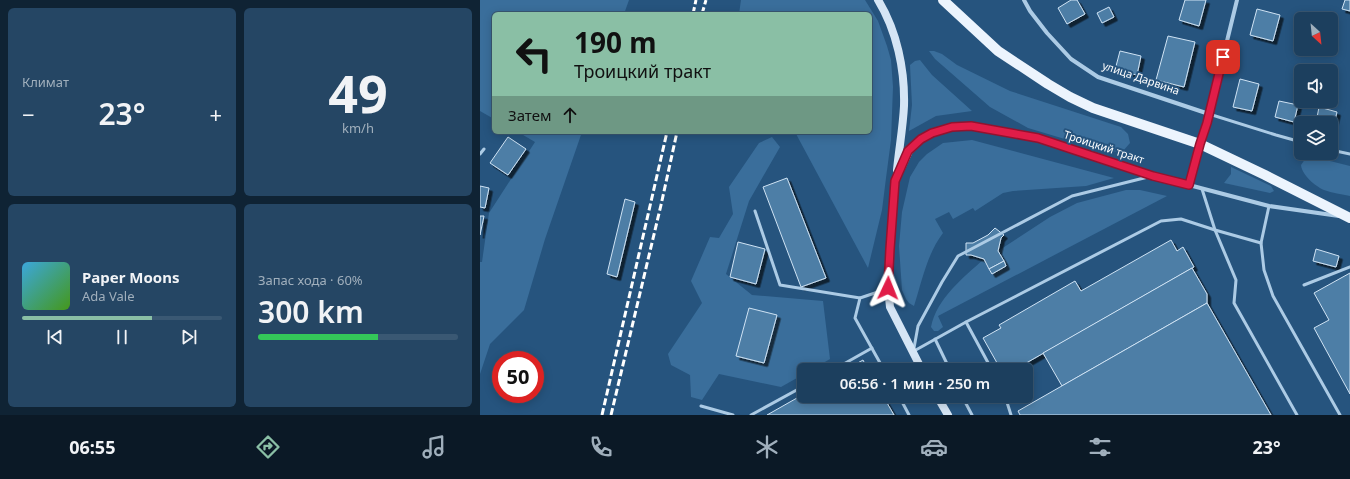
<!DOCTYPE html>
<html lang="ru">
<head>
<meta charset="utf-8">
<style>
	:root { --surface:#1c3f5e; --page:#254664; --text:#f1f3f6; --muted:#a0afbc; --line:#3a5873; --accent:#8abfa5 }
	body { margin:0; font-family:"Noto Sans",sans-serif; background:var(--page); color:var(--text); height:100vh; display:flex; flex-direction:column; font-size:15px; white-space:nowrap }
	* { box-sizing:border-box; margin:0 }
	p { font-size:13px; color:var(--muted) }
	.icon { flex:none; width:22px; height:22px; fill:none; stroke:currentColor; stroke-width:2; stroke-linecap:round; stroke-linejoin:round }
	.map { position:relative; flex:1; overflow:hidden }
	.sheet { display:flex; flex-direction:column; gap:8px; padding:8px; background:#0f2334; width:480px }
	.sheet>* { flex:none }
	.hud { position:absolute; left:12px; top:12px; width:380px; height:122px; border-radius:6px; box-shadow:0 2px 10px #0003,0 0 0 1px var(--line); background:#8abfa5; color:#111; overflow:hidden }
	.needle { width:26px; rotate:153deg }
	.controls { position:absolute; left:814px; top:12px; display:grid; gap:8px }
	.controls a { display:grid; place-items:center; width:44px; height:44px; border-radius:6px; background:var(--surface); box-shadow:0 2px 10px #0003,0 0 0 1px var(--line); font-size:20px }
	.speed { position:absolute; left:12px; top:351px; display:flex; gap:8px; font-size:20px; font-weight:700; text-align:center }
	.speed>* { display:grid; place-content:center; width:52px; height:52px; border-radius:50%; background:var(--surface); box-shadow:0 2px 10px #0003,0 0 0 1px var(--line); line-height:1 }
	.speed .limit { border:6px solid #d22; background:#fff; color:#111 }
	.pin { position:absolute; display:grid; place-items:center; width:34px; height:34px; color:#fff; margin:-17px; border-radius:8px; box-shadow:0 2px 6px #0006 }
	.me { position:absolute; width:44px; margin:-22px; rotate:2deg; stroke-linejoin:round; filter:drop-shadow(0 0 3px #0008) }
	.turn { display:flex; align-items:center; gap:14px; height:84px; padding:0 16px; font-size:18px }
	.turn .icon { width:52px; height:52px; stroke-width:2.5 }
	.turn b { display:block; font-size:28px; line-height:34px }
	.then { display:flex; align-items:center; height:38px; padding:0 16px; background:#0003; gap:8px; font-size:15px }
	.big { font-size:30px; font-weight:600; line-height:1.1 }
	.sheet .widget { flex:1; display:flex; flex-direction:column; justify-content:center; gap:6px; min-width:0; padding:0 14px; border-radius:6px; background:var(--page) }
	.sheet .dial { align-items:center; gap:0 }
	.dial b { font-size:52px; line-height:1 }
	.song { display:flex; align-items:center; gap:12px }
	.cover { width:48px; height:48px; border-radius:6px; background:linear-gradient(135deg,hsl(200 70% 55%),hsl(100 70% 35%)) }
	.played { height:4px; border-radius:2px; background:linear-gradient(90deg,var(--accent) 65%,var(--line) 65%) }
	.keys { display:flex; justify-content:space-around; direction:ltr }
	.heat { display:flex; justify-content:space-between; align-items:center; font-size:22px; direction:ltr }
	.charge { height:6px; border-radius:3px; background:linear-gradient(90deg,#34c759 60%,var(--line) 0) }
	.sheet .tiles { flex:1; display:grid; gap:8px; grid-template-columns:repeat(2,1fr) }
	.trip { position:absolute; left:317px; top:363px; width:236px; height:40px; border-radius:6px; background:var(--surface); box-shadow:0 2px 10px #0003,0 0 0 1px var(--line); font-weight:600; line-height:40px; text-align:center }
	.menu { display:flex; height:64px; justify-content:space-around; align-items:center; background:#0b1926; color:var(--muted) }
	.menu .icon { width:28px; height:28px }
	.menu .current { color:var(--accent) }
	.menu b { font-size:18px; color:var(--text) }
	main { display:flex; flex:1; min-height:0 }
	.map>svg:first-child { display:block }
	.green { fill:#3a6e9b }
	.building { fill:#4e7ea6; stroke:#cfe3f4; filter:url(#shadow) }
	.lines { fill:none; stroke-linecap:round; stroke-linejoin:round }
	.service { stroke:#accbe5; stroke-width:3 }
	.minor { stroke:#accbe5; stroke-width:4 }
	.secondary { stroke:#d5e5f5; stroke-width:8 }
	.primary { stroke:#ecf4fd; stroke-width:10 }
	.rail { stroke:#fff; stroke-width:3; stroke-dasharray:7 3; stroke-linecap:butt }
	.route-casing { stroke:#92132f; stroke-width:10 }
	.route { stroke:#e11d48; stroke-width:7 }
	.labels { text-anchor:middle; stroke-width:4; stroke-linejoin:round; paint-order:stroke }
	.street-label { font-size:11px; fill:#fff; stroke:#26547e }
</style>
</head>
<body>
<main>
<section class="sheet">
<div class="tiles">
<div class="widget"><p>Климат</p>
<div class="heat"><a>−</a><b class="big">23°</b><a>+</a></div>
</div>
<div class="widget dial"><b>49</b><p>km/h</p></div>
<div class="widget">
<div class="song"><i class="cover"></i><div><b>Paper Moons</b><p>Ada Vale</p></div></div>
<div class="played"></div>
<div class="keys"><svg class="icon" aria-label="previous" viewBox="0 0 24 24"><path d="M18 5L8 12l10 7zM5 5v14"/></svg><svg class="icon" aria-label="pause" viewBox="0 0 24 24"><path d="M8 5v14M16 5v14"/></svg><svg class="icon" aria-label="next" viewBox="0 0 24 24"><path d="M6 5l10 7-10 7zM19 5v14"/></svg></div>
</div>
<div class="widget"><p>Запас хода · 60%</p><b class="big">300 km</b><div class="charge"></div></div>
</div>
</section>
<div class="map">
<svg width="870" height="415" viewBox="0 0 870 415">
	<defs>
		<filter id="shadow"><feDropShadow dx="3.5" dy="3.5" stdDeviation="0" flood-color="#0009"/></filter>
	</defs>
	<rect width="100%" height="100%" fill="#26547e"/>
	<g class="green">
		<path d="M0 0H149L144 14H14V119L0 111Z"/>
		<path d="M261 0H385L398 21 407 46 411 60 413 87 411 140 406 178 402 210 388 268 315 132H390V14H259Z"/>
		<path d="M449 51H454L462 54 477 65 530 91 641 127 648 134 650 143 643 151 628 152 548 128 510 107 455 59Z"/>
		<path d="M440 60 452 75 492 111 456 116 429 131 432 105 430 65 435 61Z"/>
		<path d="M38 132H102L65 239 44 310 10 344 0 374V262H2L9 213 55 142Z"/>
		<path d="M292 137 300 147 269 201 246 274 272 295 343 301 350 359 331 370H324V374L301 387 239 374 222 400 211 397 210 375 191 365 188 354 222 303 211 281 230 237 239 238 253 214 249 187 279 143Z"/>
		<path d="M492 140 634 178 606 186 533 191 523 193 495 211 493 208 473 219 469 212 455 219 463 233C447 254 442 281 434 306L429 303 426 299 422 290 419 246 422 212 430 177 439 162 447 154 463 143Z"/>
		<path d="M834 157 870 166V196C862 194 852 193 844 190 835 186 822 175 821 165L826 158Z"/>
		<path d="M751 167 791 186 794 191 790 193 744 183 751 174Z"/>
		<path d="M646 190H660L687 196 458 316 463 327 458 331H454L451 327C457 298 483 278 504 259L512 274 526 266 518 251 570 217 597 203Z"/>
	</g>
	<g class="building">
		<path d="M591 0H597L605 14 587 24 578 8Z"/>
		<path d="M705 0H726L719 26 699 20Z"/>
		<path d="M865 0H870V11L862 9Z"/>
		<path d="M629 7 634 17 622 23 617 13Z"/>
		<path d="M777 9 800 15 793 41 770 35Z"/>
		<path d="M688 36 715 42 704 87 676 80Z"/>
		<path d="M640 51 661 56 657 75 635 70Z"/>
		<path d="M760 79 779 84 772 111 753 107Z"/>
		<path d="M799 101 818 105 814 122 795 117Z"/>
		<path d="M839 107 857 112 852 132 851 123H836Z"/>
		<path d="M28 137 46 149 28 175 10 163Z"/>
		<path d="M307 178 346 278 321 287 283 187Z"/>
		<path d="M0 186 9 188 5 208 0 207Z"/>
		<path d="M145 199 155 202 137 277 127 274Z"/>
		<path d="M0 216H4L0 235Z"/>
		<path d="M515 228 524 235 521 238 518 251 524 261 509 269 504 259 491 255H486V243H493L508 235Z"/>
		<path d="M691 240 697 251 703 247 714 267 534 370H521L503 338 521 328 519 325 595 281 601 291Z"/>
		<path d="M258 242 285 249 276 284 250 277Z"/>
		<path d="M836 249 859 256 856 267 833 261Z"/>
		<path d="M524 261 526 266 512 274 509 269Z"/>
		<path d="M712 268 727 294V303L582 386 563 353Z"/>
		<path d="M870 273V394L834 328 849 320 834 293Z"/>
		<path d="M727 303 791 415H540L538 411Z"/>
		<path d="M269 308 297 315 284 363 256 356Z"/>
		<path d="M383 360 388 370H365Z"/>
		<path d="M324 394V396H403L414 415H287Z"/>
	</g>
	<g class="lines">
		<g class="service">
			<path d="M729 114 796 135 821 142"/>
			<path d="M851 150 870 154"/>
			<path d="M0 154 4 149"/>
			<path d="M722 189 735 230 756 280 754 303 817 415"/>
			<path d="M789 206 781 243 784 270 793 296 860 415"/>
			<path d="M275 211 300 285 380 298"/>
			<path d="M824 285 870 267"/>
			<path d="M486 322 512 370"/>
			<path d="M455 339 470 370"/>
			<path d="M434 348 438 326 462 282 478 256 592 196 668 177"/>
			<path d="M434 351 486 322 681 221 701 219 735 230 781 243"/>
			<path d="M353 370 392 348"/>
			<path d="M404 370 375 318 380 298 407 289"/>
			<path d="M419 396 429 415"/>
			<path d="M482 396 492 415"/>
			<path d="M525 396 531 415"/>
			<path d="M221 406 253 415"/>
			<path d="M271 415 324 386"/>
		</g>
		<g class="minor">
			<path d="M544 0 550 11 567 33 591 59 618 77 729 114"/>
			<path d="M720 143 727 123 757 0"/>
			<path d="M709 185 789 206 859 216"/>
		</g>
		<g class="secondary">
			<path d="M398 0C417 31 425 70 424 106 423 127 419 149 417 170"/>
			<path d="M442 370 410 307 408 288 410 249 415 181 429 151 441 139 452 133 472 127 491 126 558 138 673 176 709 185 720 144"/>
			<path d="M457 396 468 415"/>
		</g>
		<path class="primary" d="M463 0 518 51 568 84 590 97 613 108 720 144 785 175 870 218"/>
		<g class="rail">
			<path d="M213 14 216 0"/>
			<path d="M222 14 226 0"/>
			<path d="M122 415 187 132"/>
			<path d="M131 415 181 205 197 132"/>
		</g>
	</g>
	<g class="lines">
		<defs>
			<path id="route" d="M408 288 410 249 415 181 428 151 441 139 452 133 472 127 491 126 558 138 673 176 709 185 720 144 727 123 743 57"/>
		</defs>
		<use href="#route" class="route-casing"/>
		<use href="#route" class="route"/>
	</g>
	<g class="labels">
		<g class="street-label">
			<text transform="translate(661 78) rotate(19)" y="4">улица Дарвина</text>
			<text transform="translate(624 147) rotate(18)" y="4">Троицкий тракт</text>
		</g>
	</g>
</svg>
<div class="controls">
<a><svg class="needle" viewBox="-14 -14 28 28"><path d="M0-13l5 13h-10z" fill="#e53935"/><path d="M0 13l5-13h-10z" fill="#a0afbc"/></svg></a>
<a><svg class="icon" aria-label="sound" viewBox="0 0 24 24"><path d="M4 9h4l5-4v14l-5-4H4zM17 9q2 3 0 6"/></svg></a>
<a><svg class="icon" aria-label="layers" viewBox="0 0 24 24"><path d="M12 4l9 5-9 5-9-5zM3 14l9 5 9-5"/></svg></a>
</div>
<div class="speed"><div class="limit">50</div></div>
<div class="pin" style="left:743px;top:57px;background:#d93025"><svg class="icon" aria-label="arrive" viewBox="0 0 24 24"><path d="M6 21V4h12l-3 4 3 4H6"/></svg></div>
<svg class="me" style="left:408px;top:288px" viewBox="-20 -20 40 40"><path d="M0-17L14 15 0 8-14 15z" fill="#e11d48" stroke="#fff" stroke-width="4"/></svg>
<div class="trip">06:56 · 1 мин · 250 m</div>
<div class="hud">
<div class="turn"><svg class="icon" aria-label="left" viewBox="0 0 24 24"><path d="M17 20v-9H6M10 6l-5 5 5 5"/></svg><div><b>190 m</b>Троицкий тракт</div></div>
<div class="then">Затем<svg class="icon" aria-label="ahead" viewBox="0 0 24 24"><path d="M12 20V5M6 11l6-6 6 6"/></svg></div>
</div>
</div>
</main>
<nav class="menu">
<b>06:55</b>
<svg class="icon current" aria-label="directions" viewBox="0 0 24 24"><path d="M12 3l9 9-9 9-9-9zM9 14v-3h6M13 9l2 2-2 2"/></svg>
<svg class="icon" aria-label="music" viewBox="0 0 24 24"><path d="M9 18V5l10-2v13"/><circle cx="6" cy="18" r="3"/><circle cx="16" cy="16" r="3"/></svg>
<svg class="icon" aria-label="phone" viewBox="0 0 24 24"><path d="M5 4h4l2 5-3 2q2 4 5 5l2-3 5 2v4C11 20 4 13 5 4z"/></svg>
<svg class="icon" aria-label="climate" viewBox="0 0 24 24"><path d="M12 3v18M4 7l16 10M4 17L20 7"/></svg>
<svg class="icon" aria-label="car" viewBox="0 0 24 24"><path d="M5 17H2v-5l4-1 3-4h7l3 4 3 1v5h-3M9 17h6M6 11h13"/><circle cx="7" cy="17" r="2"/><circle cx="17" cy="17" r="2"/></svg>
<svg class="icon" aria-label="filters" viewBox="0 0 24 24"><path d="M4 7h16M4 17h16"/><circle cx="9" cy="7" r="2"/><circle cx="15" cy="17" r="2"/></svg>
<b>23°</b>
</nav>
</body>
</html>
